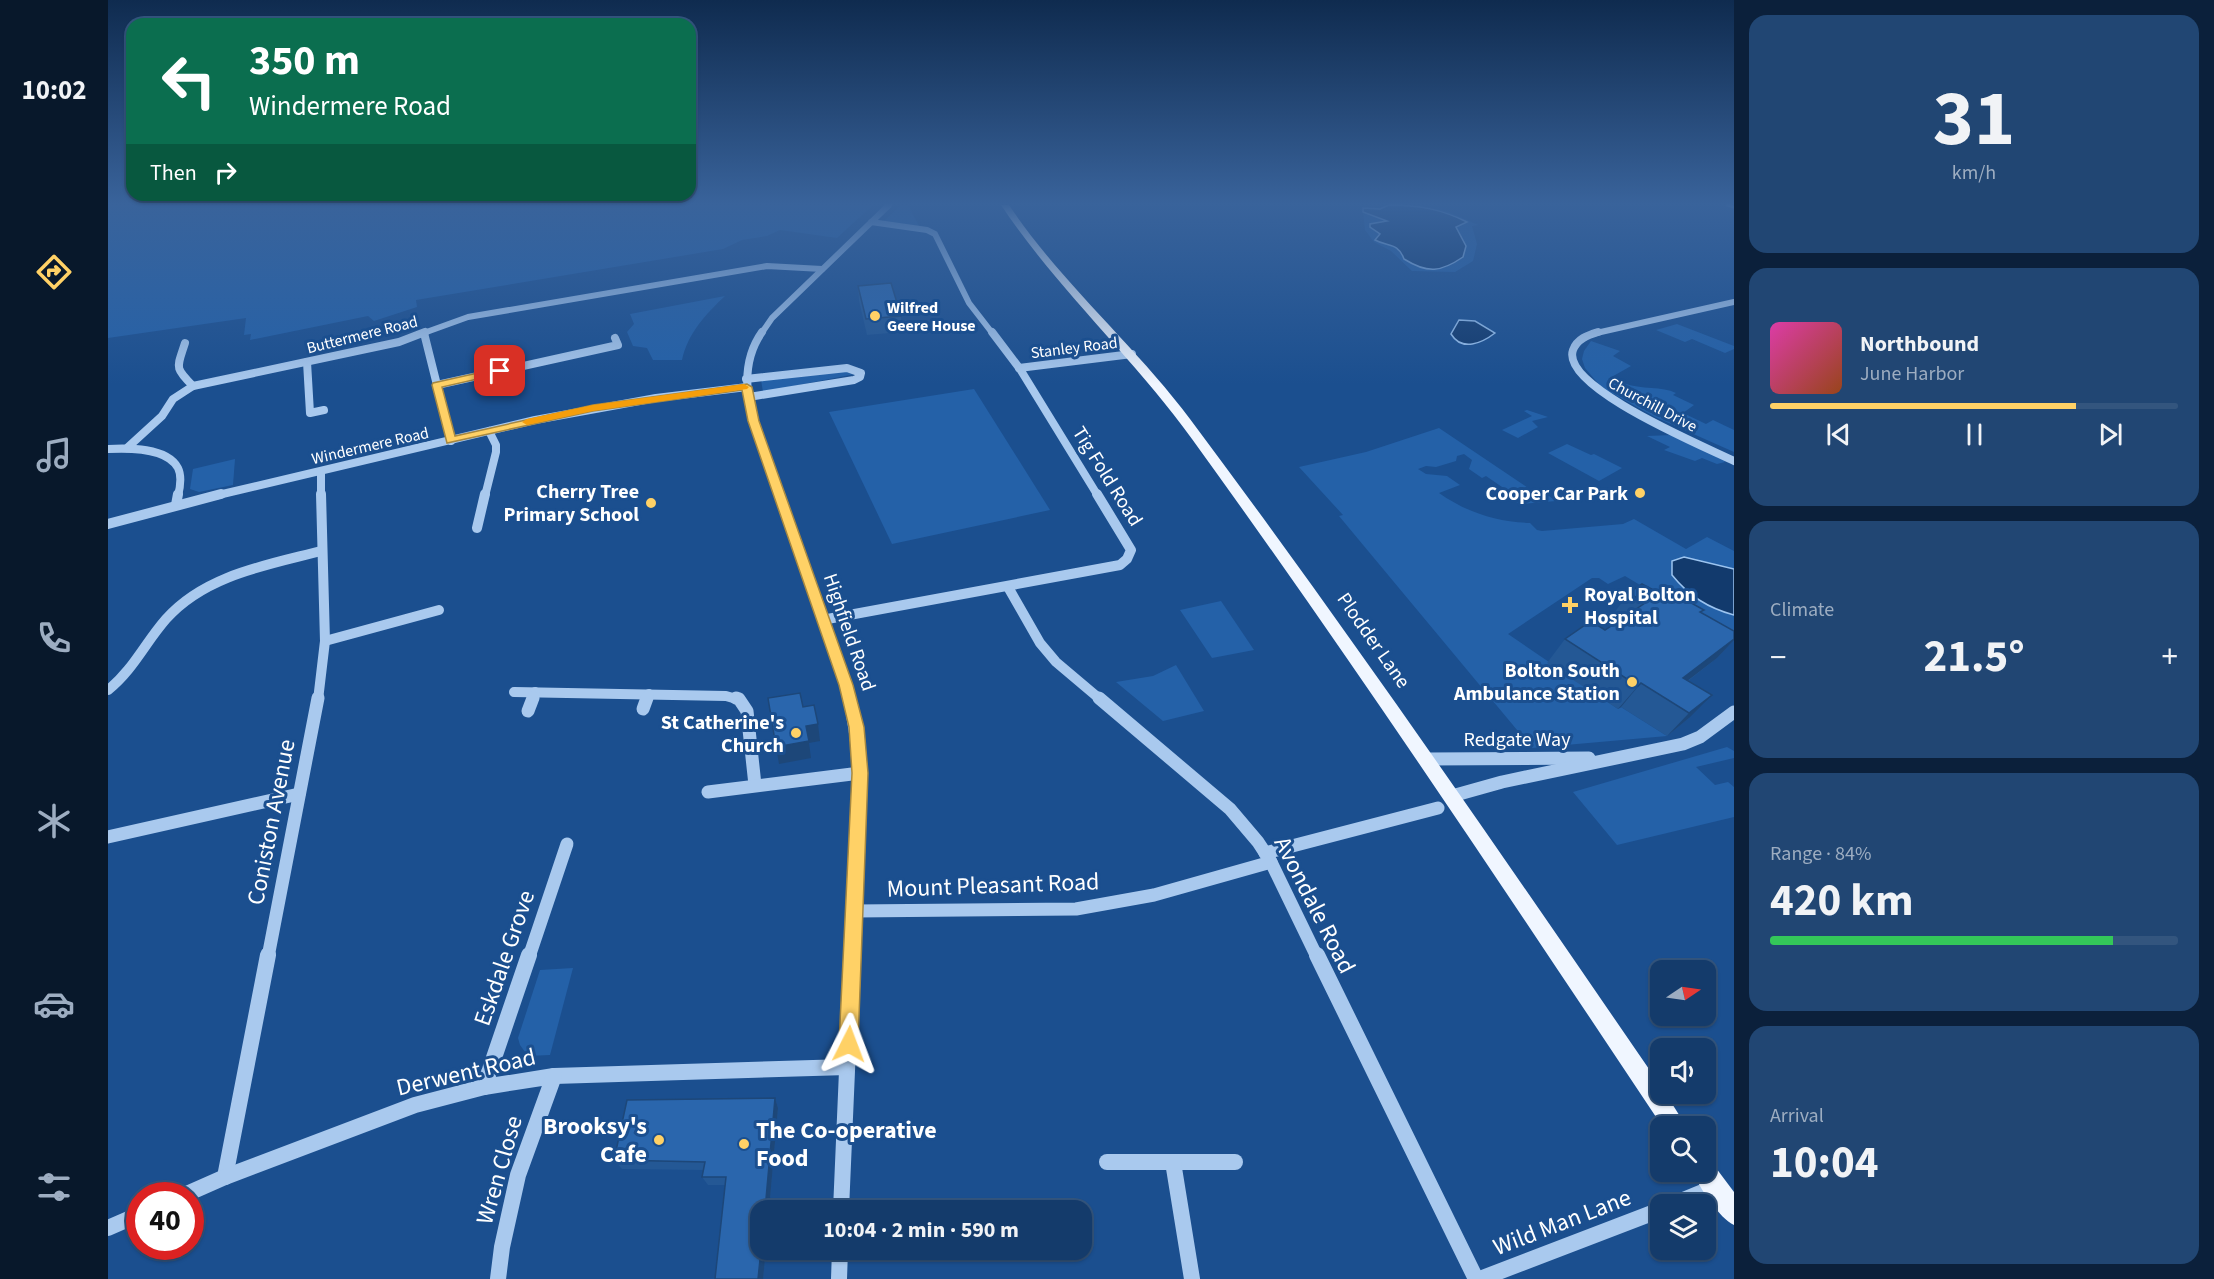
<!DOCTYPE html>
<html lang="en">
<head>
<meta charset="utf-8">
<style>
	:root { --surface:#143b6b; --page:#214673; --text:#f1f3f6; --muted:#9dadc1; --line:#33557e; --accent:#ffd166 }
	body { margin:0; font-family:"Source Sans 3",sans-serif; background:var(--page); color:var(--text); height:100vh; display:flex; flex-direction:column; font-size:22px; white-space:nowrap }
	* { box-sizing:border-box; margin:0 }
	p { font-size:20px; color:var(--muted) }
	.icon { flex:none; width:33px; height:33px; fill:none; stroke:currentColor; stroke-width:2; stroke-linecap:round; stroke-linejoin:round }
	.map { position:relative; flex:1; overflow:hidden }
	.drawer { display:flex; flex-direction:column; gap:15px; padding:15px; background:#0b203b; width:480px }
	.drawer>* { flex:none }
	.top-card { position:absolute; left:18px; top:18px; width:570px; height:183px; border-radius:18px; box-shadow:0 2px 4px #0004,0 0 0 2px var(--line); background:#0b6e4f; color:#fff; overflow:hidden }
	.needle { width:39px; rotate:77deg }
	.tools { position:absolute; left:1542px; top:960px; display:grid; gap:12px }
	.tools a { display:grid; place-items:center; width:66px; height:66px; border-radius:12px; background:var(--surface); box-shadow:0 2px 4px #0004,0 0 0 2px var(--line); font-size:30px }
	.speed { position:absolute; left:18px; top:1182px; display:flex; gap:12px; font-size:30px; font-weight:700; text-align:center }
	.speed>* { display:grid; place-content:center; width:78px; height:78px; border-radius:50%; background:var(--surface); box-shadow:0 2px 4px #0004,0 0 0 2px var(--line); line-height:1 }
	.speed .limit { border:9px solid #d22; background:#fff; color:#111 }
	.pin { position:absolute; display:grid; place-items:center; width:51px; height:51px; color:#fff; margin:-26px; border-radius:12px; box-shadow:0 3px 9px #0006 }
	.me { position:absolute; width:66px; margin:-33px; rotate:3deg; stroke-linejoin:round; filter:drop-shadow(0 0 4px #0008) }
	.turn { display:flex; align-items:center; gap:21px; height:126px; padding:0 24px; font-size:27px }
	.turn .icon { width:78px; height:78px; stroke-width:2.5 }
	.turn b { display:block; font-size:42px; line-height:51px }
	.then { display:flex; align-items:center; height:57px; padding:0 24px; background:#0003; gap:12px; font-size:22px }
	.big { font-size:45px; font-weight:700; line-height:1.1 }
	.drawer .widget { flex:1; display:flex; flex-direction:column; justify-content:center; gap:9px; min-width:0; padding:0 21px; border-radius:18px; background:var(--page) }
	.drawer .dial { align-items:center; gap:0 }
	.dial b { font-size:78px; line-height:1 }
	.song { display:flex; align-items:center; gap:18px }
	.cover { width:72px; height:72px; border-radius:9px; background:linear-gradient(135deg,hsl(320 70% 55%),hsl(20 70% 35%)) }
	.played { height:6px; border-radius:3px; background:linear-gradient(90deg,var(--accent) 75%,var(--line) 75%) }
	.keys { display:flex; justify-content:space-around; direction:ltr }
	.heat { display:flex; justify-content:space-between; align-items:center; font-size:33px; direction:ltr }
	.charge { height:9px; border-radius:4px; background:linear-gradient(90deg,#34c759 84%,var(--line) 0) }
	.trip { position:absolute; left:642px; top:1200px; width:342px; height:60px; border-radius:18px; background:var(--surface); box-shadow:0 2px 4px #0004,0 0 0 2px var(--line); font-weight:700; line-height:60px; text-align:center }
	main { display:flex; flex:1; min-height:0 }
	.tabs { display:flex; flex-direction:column; width:108px; justify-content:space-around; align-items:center; background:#08182b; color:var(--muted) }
	.tabs .icon { width:42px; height:42px }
	.tabs .current { color:var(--accent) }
	.tabs b { font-size:27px; color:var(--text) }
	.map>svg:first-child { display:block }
	.green { fill:#2461a8 }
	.water { fill:#123a6d; stroke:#9cc4f0; stroke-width:1.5 }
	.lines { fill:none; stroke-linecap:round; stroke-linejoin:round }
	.stream { stroke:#9cc4f0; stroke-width:3 }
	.minor-far4 { stroke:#a9c9ee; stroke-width:6 }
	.minor-far3 { stroke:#a9c9ee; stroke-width:8 }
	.minor-far2 { stroke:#a9c9ee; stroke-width:10 }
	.minor-far1 { stroke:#a9c9ee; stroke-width:13 }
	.minor { stroke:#a9c9ee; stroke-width:16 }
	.major { fill:#f0f6ff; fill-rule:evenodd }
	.wall { fill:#245895 }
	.shaded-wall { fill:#1d4779 }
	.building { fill:#2a66ad; stroke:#1d4779; stroke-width:1.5 }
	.route { fill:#ffd166; stroke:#a68842; stroke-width:1.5 }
	.slow { fill:#f59e0b }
	.poi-dot { fill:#ffd166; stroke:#1b4f8f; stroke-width:2 }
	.labels { text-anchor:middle; stroke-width:6; stroke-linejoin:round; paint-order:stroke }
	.far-poi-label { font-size:16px; font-weight:bold; fill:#fff; stroke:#1b4f8f; text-anchor:start }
	.far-street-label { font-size:16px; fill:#fff; stroke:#1b4f8f }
	.street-label { font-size:20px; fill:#fff; stroke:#1b4f8f }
	.poi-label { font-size:20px; font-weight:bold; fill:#fff; stroke:#1b4f8f; text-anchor:end }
	.near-street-label { font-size:24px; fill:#fff; stroke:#1b4f8f }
	.near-poi-label { font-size:24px; font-weight:bold; fill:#fff; stroke:#1b4f8f; text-anchor:end }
</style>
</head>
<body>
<main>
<nav class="tabs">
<b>10:02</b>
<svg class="icon current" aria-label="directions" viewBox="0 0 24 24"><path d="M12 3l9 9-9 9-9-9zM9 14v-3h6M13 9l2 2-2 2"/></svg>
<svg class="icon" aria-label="music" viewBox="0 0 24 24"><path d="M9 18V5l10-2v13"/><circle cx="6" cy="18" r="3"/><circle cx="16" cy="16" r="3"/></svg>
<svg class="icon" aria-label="phone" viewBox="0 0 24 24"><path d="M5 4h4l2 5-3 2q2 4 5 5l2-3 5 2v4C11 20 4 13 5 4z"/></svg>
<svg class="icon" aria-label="climate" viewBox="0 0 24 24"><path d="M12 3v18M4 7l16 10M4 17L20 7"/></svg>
<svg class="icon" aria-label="car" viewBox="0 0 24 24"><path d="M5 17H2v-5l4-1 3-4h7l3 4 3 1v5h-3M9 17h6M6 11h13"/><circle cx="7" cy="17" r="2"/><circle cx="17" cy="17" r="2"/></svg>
<svg class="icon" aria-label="filters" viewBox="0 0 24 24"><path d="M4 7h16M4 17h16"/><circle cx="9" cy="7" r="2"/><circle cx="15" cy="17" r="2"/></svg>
</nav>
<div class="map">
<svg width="1626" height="1279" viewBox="0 0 1626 1279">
	<rect width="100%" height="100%" fill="#1b4f8f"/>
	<g class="green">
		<path d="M0 205H765L729 238 672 230 659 236 634 240 615 249 308 300 309 307 266 321 260 316 142 340 143 334 136 335 138 318 0 338Z"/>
		<path d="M793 205H800L811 226 776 221Z"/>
		<path d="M1310 205 1341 212 1370 225 1364 226 1369 244 1365 261 1347 272 1304 271 1283 251 1266 242 1257 230 1255 212 1280 221 1262 225V227C1274 238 1291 244 1296 259L1340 213 1320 209Z"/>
		<path d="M617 296C597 315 580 333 574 360H545L539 348 525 346 519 332 526 324 522 314Z"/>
		<path d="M1569 324 1626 346V349L1617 353 1584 339 1577 342 1548 330Z"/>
		<path d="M1483 341 1512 351 1505 356 1523 366 1500 379 1511 384 1515 383C1534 390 1554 386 1568 393L1565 395 1586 405 1575 413 1598 424 1605 420 1626 430V452L1547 417 1493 387 1477 368 1474 359 1476 351Z"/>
		<path d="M738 371 747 374 655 392 653 380Z"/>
		<path d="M866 389 942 510 784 544 721 412Z"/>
		<path d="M1419 410 1440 417 1424 421 1430 427 1410 438 1394 430 1424 416 1416 411Z"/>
		<path d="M1331 428 1435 498 1441 496 1448 501 1412 504 1399 497 1394 491 1397 489 1378 476 1374 478 1361 469 1364 460 1356 454 1349 456 1348 461 1328 467 1318 466 1310 469 1318 474 1339 476 1352 485 1331 493C1358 512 1388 522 1422 523L1429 530 1434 531 1515 524 1526 519 1578 549 1599 537 1626 551V633L1594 622 1517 576 1500 584 1491 578H1484L1400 634 1510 709 1513 707 1559 736 1424 748 1231 516 1235 515 1191 467 1258 452Z"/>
		<path d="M1564 435 1615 459 1617 462 1609 464 1594 458 1587 461 1556 450 1562 447 1539 436Z"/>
		<path d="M1459 444 1483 455 1486 454 1514 468 1491 481 1440 453Z"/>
		<path d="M127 459 125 485 91 492 82 489 85 469Z"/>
		<path d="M1113 601 1146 650 1104 658 1072 610Z"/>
		<path d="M1068 665 1096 711 1055 721 1008 682 1045 676Z"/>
		<path d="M1619 747 1626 751V758L1588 767 1607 785 1620 782 1626 787V817L1509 845 1465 792Z"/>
		<path d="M465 968 442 1055 420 1056 412 1045 410 1038 432 970Z"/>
	</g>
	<g class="water">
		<path d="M1281 205C1310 205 1333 209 1359 222L1348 227 1358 246 1355 257C1333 272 1320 274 1296 259 1290 242 1280 247 1267 240L1272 234 1262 227V224L1279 221 1255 212V208L1272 209Z"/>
		<path d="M1351 320 1367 321 1387 333C1374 343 1354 352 1343 334Z"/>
		<path d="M1576 557 1626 569V615C1600 608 1581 596 1564 575V561Z"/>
	</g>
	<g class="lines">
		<path class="stream" d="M1619 205 1626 207"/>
		<g class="minor-far4">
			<path d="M763 222 819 230 827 234 861 303 885 334"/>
			<path d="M313 334 360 317 659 266 714 269"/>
			<path d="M653 334 664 318 781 205"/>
			<path d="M1484 334 1626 302"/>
		</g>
		<g class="minor-far3">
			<path d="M654 332C619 381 655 447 672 496"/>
			<path d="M884 332 912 369 990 496"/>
			<path d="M1490 332C1480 335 1469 339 1465 350 1452 387 1598 447 1626 461"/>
			<path d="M316 333 343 441"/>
			<path d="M77 343C69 368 66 367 85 386"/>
			<path d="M199 362 202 413 216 410"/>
			<path d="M911 368 1024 354"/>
			<path d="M638 379 739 368 753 373 752 377 746 380 641 397"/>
			<path d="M329 385 510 345 507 338"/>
			<path d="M19 448 54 416 65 399 85 386 291 342 317 332"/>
			<path d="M0 449C20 448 59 447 70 468 74 476 72 488 70 496"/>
			<path d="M213 472V496"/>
			<path d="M106 496 427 420 548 398 639 387"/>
			<path d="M377 496 388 452V445L381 431"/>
		</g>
		<g class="minor-far2">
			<path d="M672 494 742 700"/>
			<path d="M68 505 70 494"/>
			<path d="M0 524 113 494"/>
			<path d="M369 528 377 494"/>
			<path d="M900 587 932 643 948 662 993 700"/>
			<path d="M714 620 1012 565 1019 559 1023 550 989 494"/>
			<path d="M217 641 331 610"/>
			<path d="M0 690C25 670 37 643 58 619 97 575 159 565 213 551"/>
			<path d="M406 692 618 696 632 700"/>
			<path d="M210 700 217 641 213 494"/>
			<path d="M424 700 427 692"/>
			<path d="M539 700 541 694"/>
		</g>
		<g class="minor-far1">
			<path d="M628 698 631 699 639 711 647 785"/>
			<path d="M741 698C761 781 748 872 744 957"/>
			<path d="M991 698 1122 809 1150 842 1163 862 1209 957"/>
			<path d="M535 709 539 698"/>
			<path d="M420 711 425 698"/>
			<path d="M1319 759 1481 758"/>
			<path d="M600 792 752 773"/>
			<path d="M1344 796 1394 782 1575 744 1592 737 1626 712"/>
			<path d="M0 837 191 794"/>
			<path d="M1157 853 1330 808"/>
			<path d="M747 911 968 909 1046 895 1163 862"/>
			<path d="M160 957 210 698"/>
			<path d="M421 957 459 844"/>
		</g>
		<g class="minor">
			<path d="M1209 955 1368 1279"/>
			<path d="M376 1087 421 955"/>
			<path d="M999 1162H1127"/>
			<path d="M1065 1162 1084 1279"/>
			<path d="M117 1177 160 955"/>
			<path d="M74 1196 117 1177 307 1105 376 1087 446 1076 739 1067"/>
			<path d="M1566 1204 1607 1187"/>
			<path d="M733 1210 744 955"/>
			<path d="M0 1228 32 1214"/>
			<path d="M390 1279 394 1247 410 1175 446 1076"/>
			<path d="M731 1279 732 1250"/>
			<path d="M1372 1279 1552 1210"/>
		</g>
		<g class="major">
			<path d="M893 205H901C953 283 1026 344 1082 419 1245 637 1398 861 1552 1085V1094H1558L1578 1126H1554C1400 895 1247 664 1084 439 1025 357 949 289 893 205Z"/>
			<path d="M1598 1160 1605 1164 1626 1192V1225C1612 1219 1590 1186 1585 1172H1598Z"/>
		</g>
	</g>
	<g class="wall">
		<path d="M750 286 793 316V332L759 335 751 301Z"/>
		<path d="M1521 593H1551L1593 613 1626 631V640L1609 658 1580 681 1581 718 1559 736 1513 707 1510 709 1439 663 1457 639 1497 630 1510 621 1503 617Z"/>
		<path d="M667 1098 670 1108 661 1210H652L658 1250 655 1279H607L617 1185H600L594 1177 595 1170 514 1169 506 1160Z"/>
	</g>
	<g class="shaded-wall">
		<path d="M1626 639V640L1609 658 1557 698 1575 678Z"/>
		<path d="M1533 683 1513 707 1510 709 1530 686Z"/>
		<path d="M1604 695 1581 718 1559 736 1581 713Z"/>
		<path d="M710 724 712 741 701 743 703 758 671 764 668 747 698 726Z"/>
		<path d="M667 1098 670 1108 661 1210H657Z"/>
		<path d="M653 1250H658L655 1279H650Z"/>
	</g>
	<g class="building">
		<path d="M783 283 793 316 758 319 750 286Z"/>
		<path d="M1534 584 1551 593 1558 589 1596 610 1592 612 1626 631V639L1575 678 1604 695 1581 713 1533 683 1530 686 1457 639 1483 621 1497 630 1537 603 1521 593Z"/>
		<path d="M692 693 695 707 706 705 710 724 698 726 701 741 668 747 660 698Z"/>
		<path d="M667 1098 657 1210H652L653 1250 650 1279H607L618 1177H594L597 1162 506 1160 519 1100Z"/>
	</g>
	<linearGradient id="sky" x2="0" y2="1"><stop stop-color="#0f2b4f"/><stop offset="0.53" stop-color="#39639b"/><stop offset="1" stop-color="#39639b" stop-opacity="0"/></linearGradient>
	<rect width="1626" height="384" fill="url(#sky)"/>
	<path class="route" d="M392 368 396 369V373L334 387 347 436 485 405 639 384 644 387 651 421 745 685 756 727 760 773 750 1044 747 1051 741 1054 734 1051 731 1044 744 773 741 727 731 685 640 421 634 390 485 411 339 443 324 385 325 383Z"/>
	<path class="slow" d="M636 384 641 387 639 389 485 411 419 425 414 422 419 419 485 405Z"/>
	<g class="poi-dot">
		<circle cx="767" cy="316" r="6"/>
		<circle cx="1532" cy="493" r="6"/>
		<circle cx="543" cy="503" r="6"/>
		<path d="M1459 596h6v6h6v6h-6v6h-6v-6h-6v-6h6z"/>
		<circle cx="1524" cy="682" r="6"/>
		<circle cx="688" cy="733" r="6"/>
		<circle cx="551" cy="1140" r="6"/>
		<circle cx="636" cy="1144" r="6"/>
	</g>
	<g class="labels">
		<g class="far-poi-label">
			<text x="779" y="313">Wilfred<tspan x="779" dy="18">Geere House</tspan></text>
		</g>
		<g class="far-street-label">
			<text transform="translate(254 334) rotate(-14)" y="6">Buttermere Road</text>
			<text transform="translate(966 347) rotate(-7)" y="6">Stanley Road</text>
			<text transform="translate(1545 404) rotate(28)" y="6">Churchill Drive</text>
			<text transform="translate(262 445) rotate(-13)" y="6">Windermere Road</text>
		</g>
		<g class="street-label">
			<text transform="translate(1000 476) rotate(58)" y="7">Tig Fold Road</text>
			<text transform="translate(742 632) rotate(71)" y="7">Highfield Road</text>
			<text transform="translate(1266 640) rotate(55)" y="7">Plodder Lane</text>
			<text x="1409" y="746">Redgate Way</text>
		</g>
		<g class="poi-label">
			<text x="531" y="498">Cherry Tree<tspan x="531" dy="23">Primary School</tspan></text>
			<text x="1520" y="500">Cooper Car Park</text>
			<text x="1476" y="601" text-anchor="start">Royal Bolton<tspan x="1476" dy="23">Hospital</tspan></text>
			<text x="1512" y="677">Bolton South<tspan x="1512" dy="23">Ambulance Station</tspan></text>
			<text x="676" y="729">St Catherine's<tspan x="676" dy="23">Church</tspan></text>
		</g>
		<g class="near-street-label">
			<text transform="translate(163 822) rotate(-79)" y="8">Coniston Avenue</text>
			<text transform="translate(885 885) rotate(-2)" y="8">Mount Pleasant Road</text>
			<text transform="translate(1207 905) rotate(63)" y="8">Avondale Road</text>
			<text transform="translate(396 958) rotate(-71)" y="8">Eskdale Grove</text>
			<text transform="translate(358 1072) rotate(-13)" y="8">Derwent Road</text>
			<text transform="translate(391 1170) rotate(-74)" y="8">Wren Close</text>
			<text transform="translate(1454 1222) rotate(-21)" y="8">Wild Man Lane</text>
		</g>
		<g class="near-poi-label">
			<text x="539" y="1134">Brooksy's<tspan x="539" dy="28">Cafe</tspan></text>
			<text x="648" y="1138" text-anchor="start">The Co-operative<tspan x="648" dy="28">Food</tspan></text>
		</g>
	</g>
</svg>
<div class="tools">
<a><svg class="needle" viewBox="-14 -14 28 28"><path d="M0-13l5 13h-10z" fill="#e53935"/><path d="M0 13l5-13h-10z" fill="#9dadc1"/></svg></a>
<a><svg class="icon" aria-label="sound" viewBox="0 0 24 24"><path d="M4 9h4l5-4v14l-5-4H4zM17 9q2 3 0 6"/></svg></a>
<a><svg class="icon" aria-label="search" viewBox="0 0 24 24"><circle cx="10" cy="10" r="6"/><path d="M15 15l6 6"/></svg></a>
<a><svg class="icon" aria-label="layers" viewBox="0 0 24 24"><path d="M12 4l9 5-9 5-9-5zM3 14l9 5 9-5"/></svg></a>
</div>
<div class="speed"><div class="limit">40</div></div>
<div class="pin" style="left:392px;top:371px;background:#d93025"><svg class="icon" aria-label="arrive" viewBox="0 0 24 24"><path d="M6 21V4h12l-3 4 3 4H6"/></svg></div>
<svg class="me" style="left:741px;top:1044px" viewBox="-20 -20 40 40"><path d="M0-17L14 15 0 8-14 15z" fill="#ffd166" stroke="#fff" stroke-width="4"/></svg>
<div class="trip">10:04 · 2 min · 590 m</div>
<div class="top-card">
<div class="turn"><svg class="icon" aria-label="left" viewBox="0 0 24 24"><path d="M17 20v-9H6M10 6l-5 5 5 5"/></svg><div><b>350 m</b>Windermere Road</div></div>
<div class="then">Then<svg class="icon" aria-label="right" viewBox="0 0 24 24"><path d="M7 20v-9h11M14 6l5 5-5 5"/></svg></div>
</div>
</div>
<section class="drawer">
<div class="widget dial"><b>31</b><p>km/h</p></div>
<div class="widget">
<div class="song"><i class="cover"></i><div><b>Northbound</b><p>June Harbor</p></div></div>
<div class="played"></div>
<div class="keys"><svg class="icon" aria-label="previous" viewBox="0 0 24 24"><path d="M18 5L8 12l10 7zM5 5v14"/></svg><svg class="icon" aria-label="pause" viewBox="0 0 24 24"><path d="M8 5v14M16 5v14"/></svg><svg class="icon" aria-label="next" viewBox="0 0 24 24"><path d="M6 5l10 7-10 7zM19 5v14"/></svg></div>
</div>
<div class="widget"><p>Climate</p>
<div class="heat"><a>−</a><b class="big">21.5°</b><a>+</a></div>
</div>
<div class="widget"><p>Range · 84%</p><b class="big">420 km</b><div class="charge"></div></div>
<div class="widget"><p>Arrival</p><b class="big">10:04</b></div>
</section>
</main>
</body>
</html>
